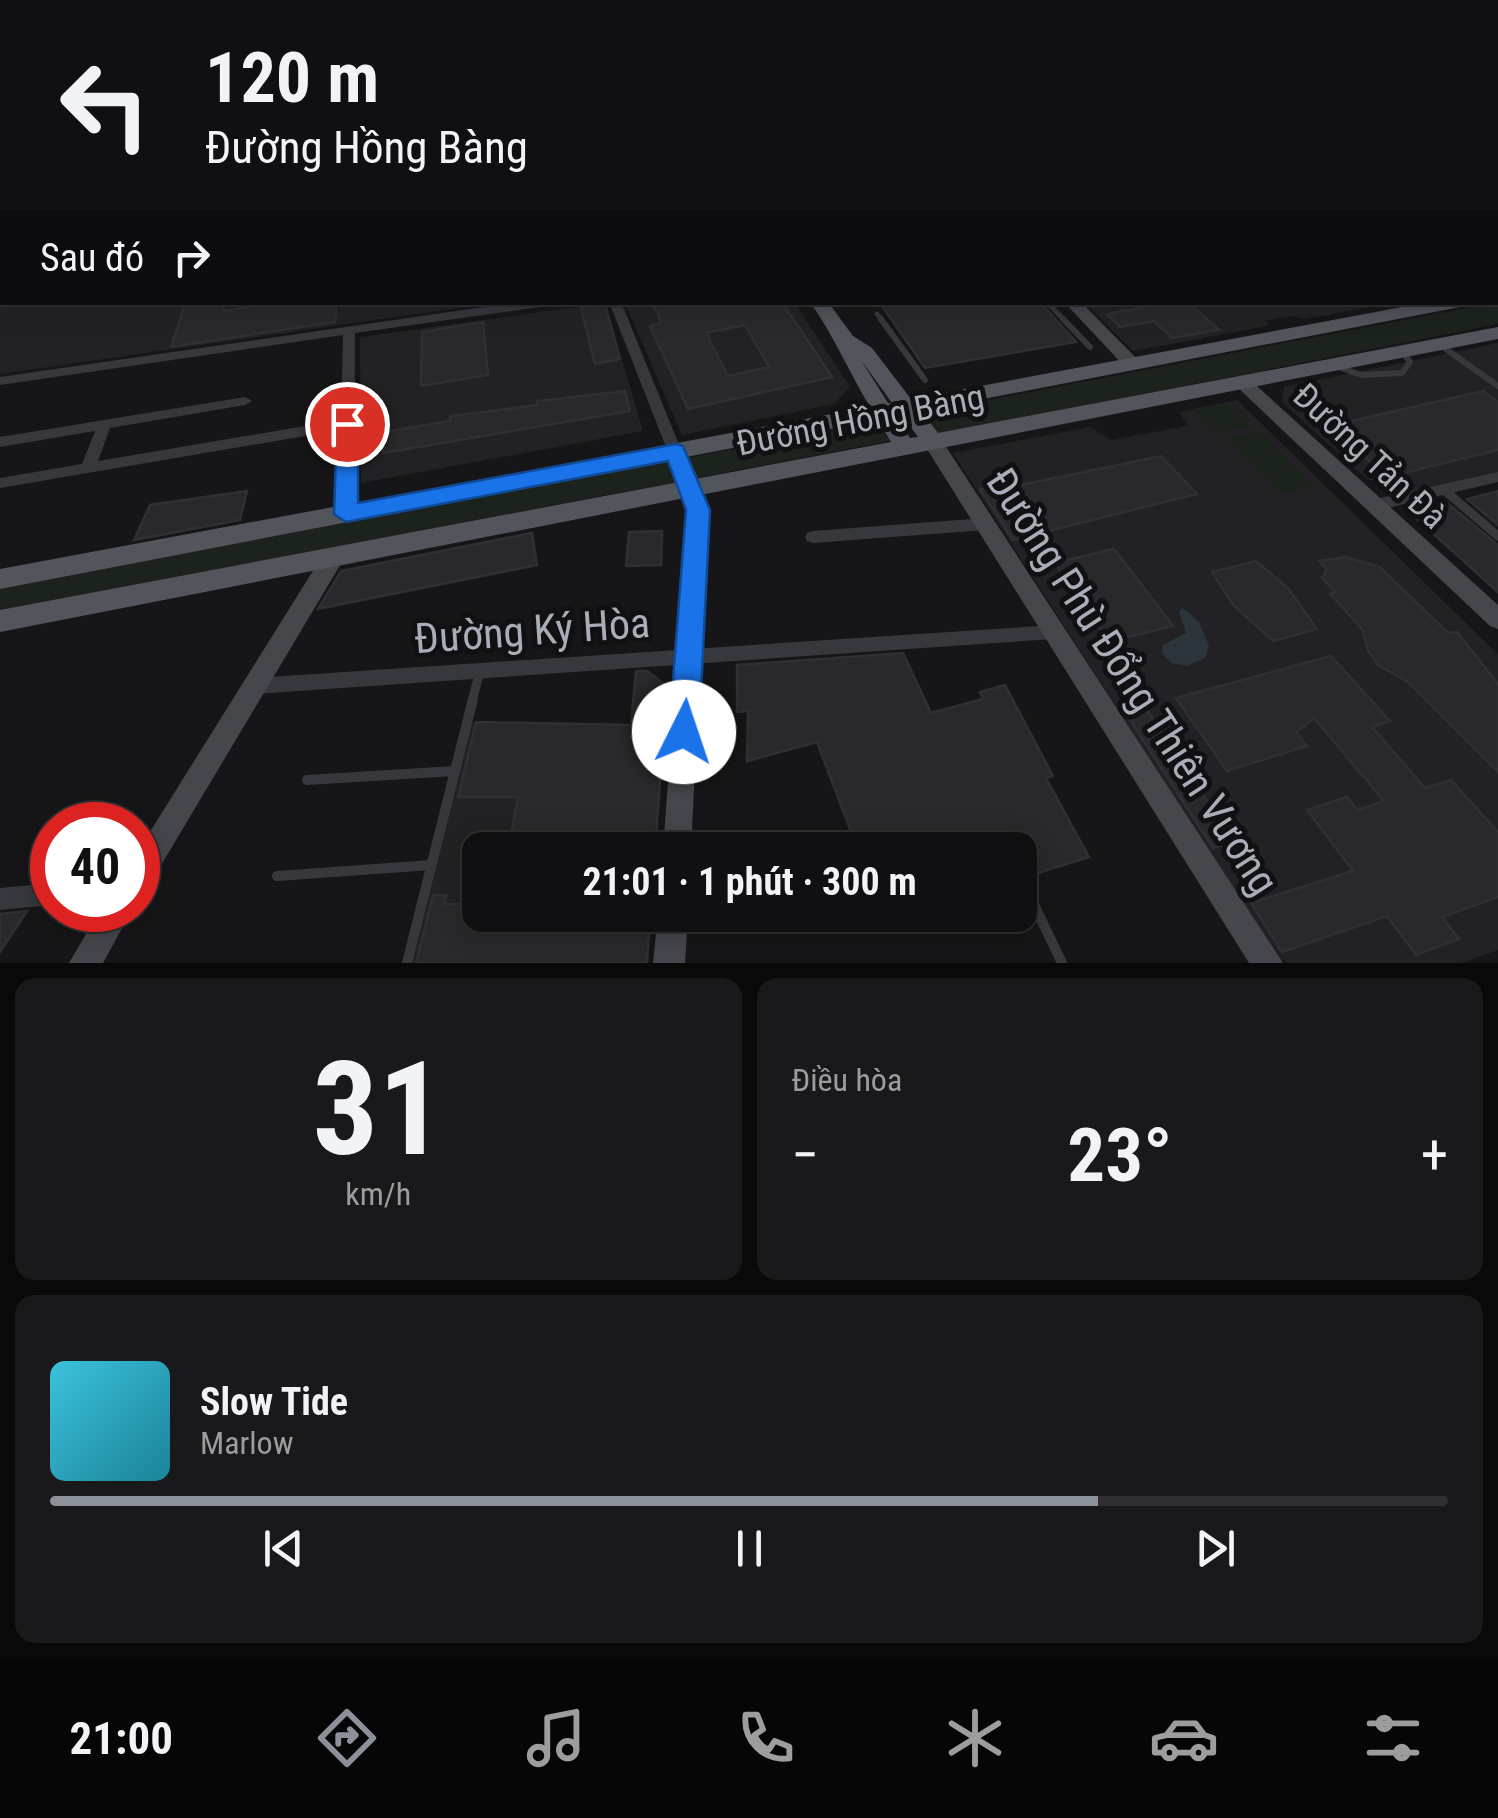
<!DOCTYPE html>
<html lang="vi">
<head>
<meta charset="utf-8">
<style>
	:root { --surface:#101012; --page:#19191b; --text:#f1f3f6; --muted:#9c9d9f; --line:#303032; --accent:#8c9099 }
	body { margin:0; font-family:"Roboto Condensed",sans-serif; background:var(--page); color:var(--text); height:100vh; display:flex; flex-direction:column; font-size:38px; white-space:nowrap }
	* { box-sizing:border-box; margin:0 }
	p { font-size:32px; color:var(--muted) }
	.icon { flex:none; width:55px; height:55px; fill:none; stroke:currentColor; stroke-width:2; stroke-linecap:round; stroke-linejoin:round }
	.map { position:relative; height:963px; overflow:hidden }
	.sheet { display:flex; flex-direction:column; gap:15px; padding:15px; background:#09090a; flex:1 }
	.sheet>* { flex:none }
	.banner { position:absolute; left:0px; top:0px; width:1500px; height:305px; box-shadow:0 5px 25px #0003,0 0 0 2px var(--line); background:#101012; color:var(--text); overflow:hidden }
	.speed { position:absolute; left:30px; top:802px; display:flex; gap:20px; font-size:50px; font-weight:700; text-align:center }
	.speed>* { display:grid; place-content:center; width:130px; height:130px; border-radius:50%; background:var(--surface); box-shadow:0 5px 25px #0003,0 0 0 2px var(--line); line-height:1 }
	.speed .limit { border:15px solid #d22; background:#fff; color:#111 }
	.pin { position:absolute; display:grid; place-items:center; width:85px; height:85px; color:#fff; margin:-42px; border:5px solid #fff; border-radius:50%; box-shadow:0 2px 10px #0007 }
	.me { position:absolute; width:110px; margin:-55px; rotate:4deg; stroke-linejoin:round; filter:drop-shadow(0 0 8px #0008) }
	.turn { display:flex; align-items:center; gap:35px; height:210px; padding:0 40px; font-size:45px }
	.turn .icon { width:130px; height:130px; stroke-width:2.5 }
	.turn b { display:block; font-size:70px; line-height:85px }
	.then { display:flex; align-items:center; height:95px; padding:0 40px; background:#0003; gap:20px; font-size:38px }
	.big { font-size:75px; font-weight:700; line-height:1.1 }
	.sheet .tile { flex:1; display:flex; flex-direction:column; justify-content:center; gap:15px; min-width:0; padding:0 35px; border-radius:20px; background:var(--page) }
	.sheet .dial { align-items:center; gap:0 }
	.dial b { font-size:130px; line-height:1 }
	.song { display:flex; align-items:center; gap:30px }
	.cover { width:120px; height:120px; border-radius:15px; background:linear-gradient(135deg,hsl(190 70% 55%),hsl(190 70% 35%)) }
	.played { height:10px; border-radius:5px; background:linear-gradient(90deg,var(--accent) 75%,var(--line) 75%) }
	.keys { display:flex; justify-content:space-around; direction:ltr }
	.heat { display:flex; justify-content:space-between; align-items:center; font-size:55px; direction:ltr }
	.sheet .tiles { flex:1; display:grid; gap:15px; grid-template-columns:1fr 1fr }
	.tile:last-child { grid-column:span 2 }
	.trip { position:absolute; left:462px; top:832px; width:575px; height:100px; border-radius:20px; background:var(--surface); box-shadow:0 5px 25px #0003,0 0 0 2px var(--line); font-weight:700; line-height:100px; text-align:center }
	.tabs { display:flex; height:160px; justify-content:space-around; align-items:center; background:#060607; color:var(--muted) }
	.tabs .icon { width:70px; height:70px }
	.tabs .active { color:var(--accent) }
	.tabs b { font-size:45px; color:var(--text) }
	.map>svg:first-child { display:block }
	.built { fill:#222225 }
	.green { fill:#1c231d }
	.water { fill:#2c353c }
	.building { fill:#29292c; stroke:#303034; stroke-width:2.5; fill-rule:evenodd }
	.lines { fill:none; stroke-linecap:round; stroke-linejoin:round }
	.lane-far3 { stroke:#37383d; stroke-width:5 }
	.lane-far2 { stroke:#37383d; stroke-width:6 }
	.lane-far1 { stroke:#37383d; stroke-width:9 }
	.lane { stroke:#37383d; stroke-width:10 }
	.street { fill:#37383d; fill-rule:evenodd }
	.secondary { fill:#45474d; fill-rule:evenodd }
	.primary { fill:#53555c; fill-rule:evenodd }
	.route { fill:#1a73e8; stroke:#114b97; stroke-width:2.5 }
	.labels { text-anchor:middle; stroke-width:10; stroke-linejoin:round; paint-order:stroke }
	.street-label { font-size:35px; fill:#a8adb8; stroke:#111113 }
	.near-street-label { font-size:42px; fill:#a8adb8; stroke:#111113 }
</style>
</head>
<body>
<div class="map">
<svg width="1498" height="963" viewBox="0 0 1498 963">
	<rect width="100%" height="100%" fill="#161618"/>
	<g class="built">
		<path d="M4 302 493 303 0 374V307Z"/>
		<path d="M605 303 643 431 361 483 360 337Z"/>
		<path d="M625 303H795L850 387 834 404 682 435Z"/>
		<path d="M1085 303H1392L1304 319 1290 316 1268 320 1267 326 1133 351Z"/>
		<path d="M1498 343V473L1412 492 1367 479 1282 402 1284 387Z"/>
		<path d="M1237 400 1498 654V950L1461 963H1288L1277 957 953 453 1090 427 1111 440 1176 428 1188 425 1179 412Z"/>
		<path d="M469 722 631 724 623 806 522 850H480V915L501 963H411Z"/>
	</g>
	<g class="green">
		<path d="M1498 302V324L936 435 921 413Z"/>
		<path d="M1226 402 1251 426 1217 433 1193 409Z"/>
		<path d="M878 422 889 441 0 611V587Z"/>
		<path d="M1260 432 1315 486 1280 494 1226 439Z"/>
	</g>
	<path class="water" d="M1183 608 1199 622 1209 646 1205 658 1187 666 1171 663 1162 653 1163 645 1186 633 1179 612Z"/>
	<g class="building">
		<path d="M186 302H223L224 311 280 302H337L335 322 171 347Z"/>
		<path d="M652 302H782L832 377 688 409 650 326 662 323ZM745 325 769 367 728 376 706 333Z"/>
		<path d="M905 302H1040L1076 342 925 368 882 306Z"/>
		<path d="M1172 302H1188L1219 330 1172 338 1154 321 1120 327 1107 314Z"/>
		<path d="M605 304 620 359 595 364 581 308Z"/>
		<path d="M483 322 488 375 421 386 422 332Z"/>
		<path d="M625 391 630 411 383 453 384 432 450 421V416L537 405V401Z"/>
		<path d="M1483 391 1498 402V450L1388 477 1333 430 1339 429 1334 425Z"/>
		<path d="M1161 456 1197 494 1013 540 980 489 1004 484 1007 488Z"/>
		<path d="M247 491 240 520 134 540 150 505Z"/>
		<path d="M1498 491V525L1467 499Z"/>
		<path d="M1445 501 1498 545V592L1407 510Z"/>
		<path d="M662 531 661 565 626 566 629 532Z"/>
		<path d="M532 533 537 565 318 609 341 571Z"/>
		<path d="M1114 549 1148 593 1173 626 1109 642 1055 563Z"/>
		<path d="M1346 557 1380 567 1448 633 1457 632 1498 684V772L1408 682 1378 665 1368 651 1362 629 1330 594 1335 592 1322 578 1327 570 1319 561Z"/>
		<path d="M1256 561 1288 588 1317 629 1273 641 1233 605 1212 572Z"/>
		<path d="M903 653 931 713 983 699 980 692 1005 685 1053 776 1046 778 1089 857 1026 877 1020 850H940L936 841 906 850H858L817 742 747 761 748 711 737 712V665Z"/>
		<path d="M1331 656 1390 721 1372 727 1425 788 1451 780 1498 832V897L1442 917 1459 939 1416 955 1387 916 1282 952 1251 903 1353 871 1307 810 1347 797 1357 810 1384 801 1314 718 1296 733 1307 746 1227 771 1176 698Z"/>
		<path d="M636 671H647L667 686 655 850H508L518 797H458L476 722 631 725Z"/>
		<path d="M1142 703 1234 841 1213 848 1123 709Z"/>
		<path d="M433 895H446L444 904H480V915H650L647 963H416Z"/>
		<path d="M27 911 0 952V914Z"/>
	</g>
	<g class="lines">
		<g class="lane-far3">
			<path d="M1047 302 1066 322"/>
			<path d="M877 314 883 322"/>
		</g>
		<g class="lane-far2">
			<path d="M881 319 925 380"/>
			<path d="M1063 319 1090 347"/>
			<path d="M1439 344 1498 386"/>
			<path d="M1336 366 1361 375 1402 373 1410 362 1402 351"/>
		</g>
		<g class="lane-far1">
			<path d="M1443 489 1498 536"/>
			<path d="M472 701 480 671"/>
		</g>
		<g class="lane">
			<path d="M307 780 455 771"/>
			<path d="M277 876 431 865"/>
			<path d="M1025 886 1062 963"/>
			<path d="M407 963 473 699"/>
		</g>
		<g class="street">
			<path d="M519 302H553L547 306 355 333 354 513 352 517H340L338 513 340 430 0 488V478L82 464 95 431 0 447V437L245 397 252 401 245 405 110 428 98 461 341 420 343 335 0 385V377Z"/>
			<path d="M609 302H621L682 452 680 456 675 457 668 452Z"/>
			<path d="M1498 472V482L1375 511 1370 509 1367 505 1370 501 1375 499Z"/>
			<path d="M985 518 991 520 993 524 991 528 985 530 813 543 807 541 805 537 807 533 813 531Z"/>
			<path d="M1054 625 1060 627 1063 632 1060 637 1054 639 254 694 247 692 245 686 247 680 254 678Z"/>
			<path d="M52 883V905L0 910V888Z"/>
		</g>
		<g class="secondary">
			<path d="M2 274V286L0 287V275Z"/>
			<path d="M1064 302H1081L1139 361 1142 365 1139 369H1127Z"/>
			<path d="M1242 376 1248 378 1498 605V629L1490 626 1236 386 1233 382 1236 378Z"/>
			<path d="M932 434 939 436 1283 963H1249L922 441Z"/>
			<path d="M691 480 698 482 708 510 691 850H663L688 510 681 487Z"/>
			<path d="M334 547 342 550 345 556 342 562 148 887 138 891V851L326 550Z"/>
			<path d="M100 910H132L103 963H69Z"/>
			<path d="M658 915H688L685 963H653Z"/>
		</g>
		<path class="primary" d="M810 302H828L853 336 872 348 911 399 1429 302H1469L1460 307 921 411 938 433 1498 327V339L0 632V610L891 442 878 420 0 589V569L870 407C849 372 834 336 810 302ZM861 360 892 403H888ZM902 415 918 437 910 438 896 416Z"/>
	</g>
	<linearGradient id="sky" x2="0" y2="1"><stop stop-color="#0c0c0d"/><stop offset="0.58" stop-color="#363c48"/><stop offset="1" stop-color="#363c48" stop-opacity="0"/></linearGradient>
	<rect width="1498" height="320" fill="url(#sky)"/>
	<path class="route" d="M347 417 358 424V503L676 444 683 446 710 510 699 732 694 741 684 745 674 741 669 732 686 510 668 461 346 522 334 514 337 424Z"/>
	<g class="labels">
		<g class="street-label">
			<text transform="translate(860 420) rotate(-11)" y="12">Đường Hồng Bàng</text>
			<text transform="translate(1370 456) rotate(43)" y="12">Đường Tản Đà</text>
		</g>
		<g class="near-street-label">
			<text transform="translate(532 630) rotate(-4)" y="15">Đường Ký Hòa</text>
			<text transform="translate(1133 681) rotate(57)" y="15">Đường Phù Đổng Thiên Vương</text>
		</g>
	</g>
</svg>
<div class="speed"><div class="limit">40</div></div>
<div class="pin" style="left:347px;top:424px;background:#d93025"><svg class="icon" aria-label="arrive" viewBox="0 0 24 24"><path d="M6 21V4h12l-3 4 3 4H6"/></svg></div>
<svg class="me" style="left:684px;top:732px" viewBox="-20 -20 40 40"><circle r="19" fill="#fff"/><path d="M0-13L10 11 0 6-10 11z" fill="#1a73e8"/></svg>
<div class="trip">21:01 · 1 phút · 300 m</div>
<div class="banner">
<div class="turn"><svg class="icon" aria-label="left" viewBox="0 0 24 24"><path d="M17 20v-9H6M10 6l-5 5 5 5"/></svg><div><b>120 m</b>Đường Hồng Bàng</div></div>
<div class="then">Sau đó<svg class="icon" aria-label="right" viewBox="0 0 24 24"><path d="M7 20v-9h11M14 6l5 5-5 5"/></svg></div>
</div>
</div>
<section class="sheet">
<div class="tiles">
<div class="tile dial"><b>31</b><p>km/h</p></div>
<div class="tile"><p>Điều hòa</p>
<div class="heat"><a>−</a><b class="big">23°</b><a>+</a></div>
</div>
<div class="tile">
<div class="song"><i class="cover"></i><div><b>Slow Tide</b><p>Marlow</p></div></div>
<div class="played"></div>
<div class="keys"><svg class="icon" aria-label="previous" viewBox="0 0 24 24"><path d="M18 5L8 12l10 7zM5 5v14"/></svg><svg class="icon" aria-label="pause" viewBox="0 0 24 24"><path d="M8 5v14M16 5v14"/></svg><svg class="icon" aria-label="next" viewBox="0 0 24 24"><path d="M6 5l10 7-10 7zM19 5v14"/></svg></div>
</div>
</div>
</section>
<nav class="tabs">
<b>21:00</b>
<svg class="icon active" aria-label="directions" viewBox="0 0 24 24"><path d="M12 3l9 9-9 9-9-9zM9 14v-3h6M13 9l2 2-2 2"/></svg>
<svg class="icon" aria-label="music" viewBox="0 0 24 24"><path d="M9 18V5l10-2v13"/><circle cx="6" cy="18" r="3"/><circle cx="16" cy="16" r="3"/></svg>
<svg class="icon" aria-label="phone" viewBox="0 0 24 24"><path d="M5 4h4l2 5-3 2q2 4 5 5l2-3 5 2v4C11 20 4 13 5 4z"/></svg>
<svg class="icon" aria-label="climate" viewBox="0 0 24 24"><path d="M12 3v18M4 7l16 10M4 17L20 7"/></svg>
<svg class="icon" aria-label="car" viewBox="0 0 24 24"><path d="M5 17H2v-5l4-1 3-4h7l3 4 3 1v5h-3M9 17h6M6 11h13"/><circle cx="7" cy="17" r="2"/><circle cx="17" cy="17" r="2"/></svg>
<svg class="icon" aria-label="filters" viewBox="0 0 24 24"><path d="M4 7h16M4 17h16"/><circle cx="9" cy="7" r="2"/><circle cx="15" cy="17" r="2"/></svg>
</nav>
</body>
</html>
